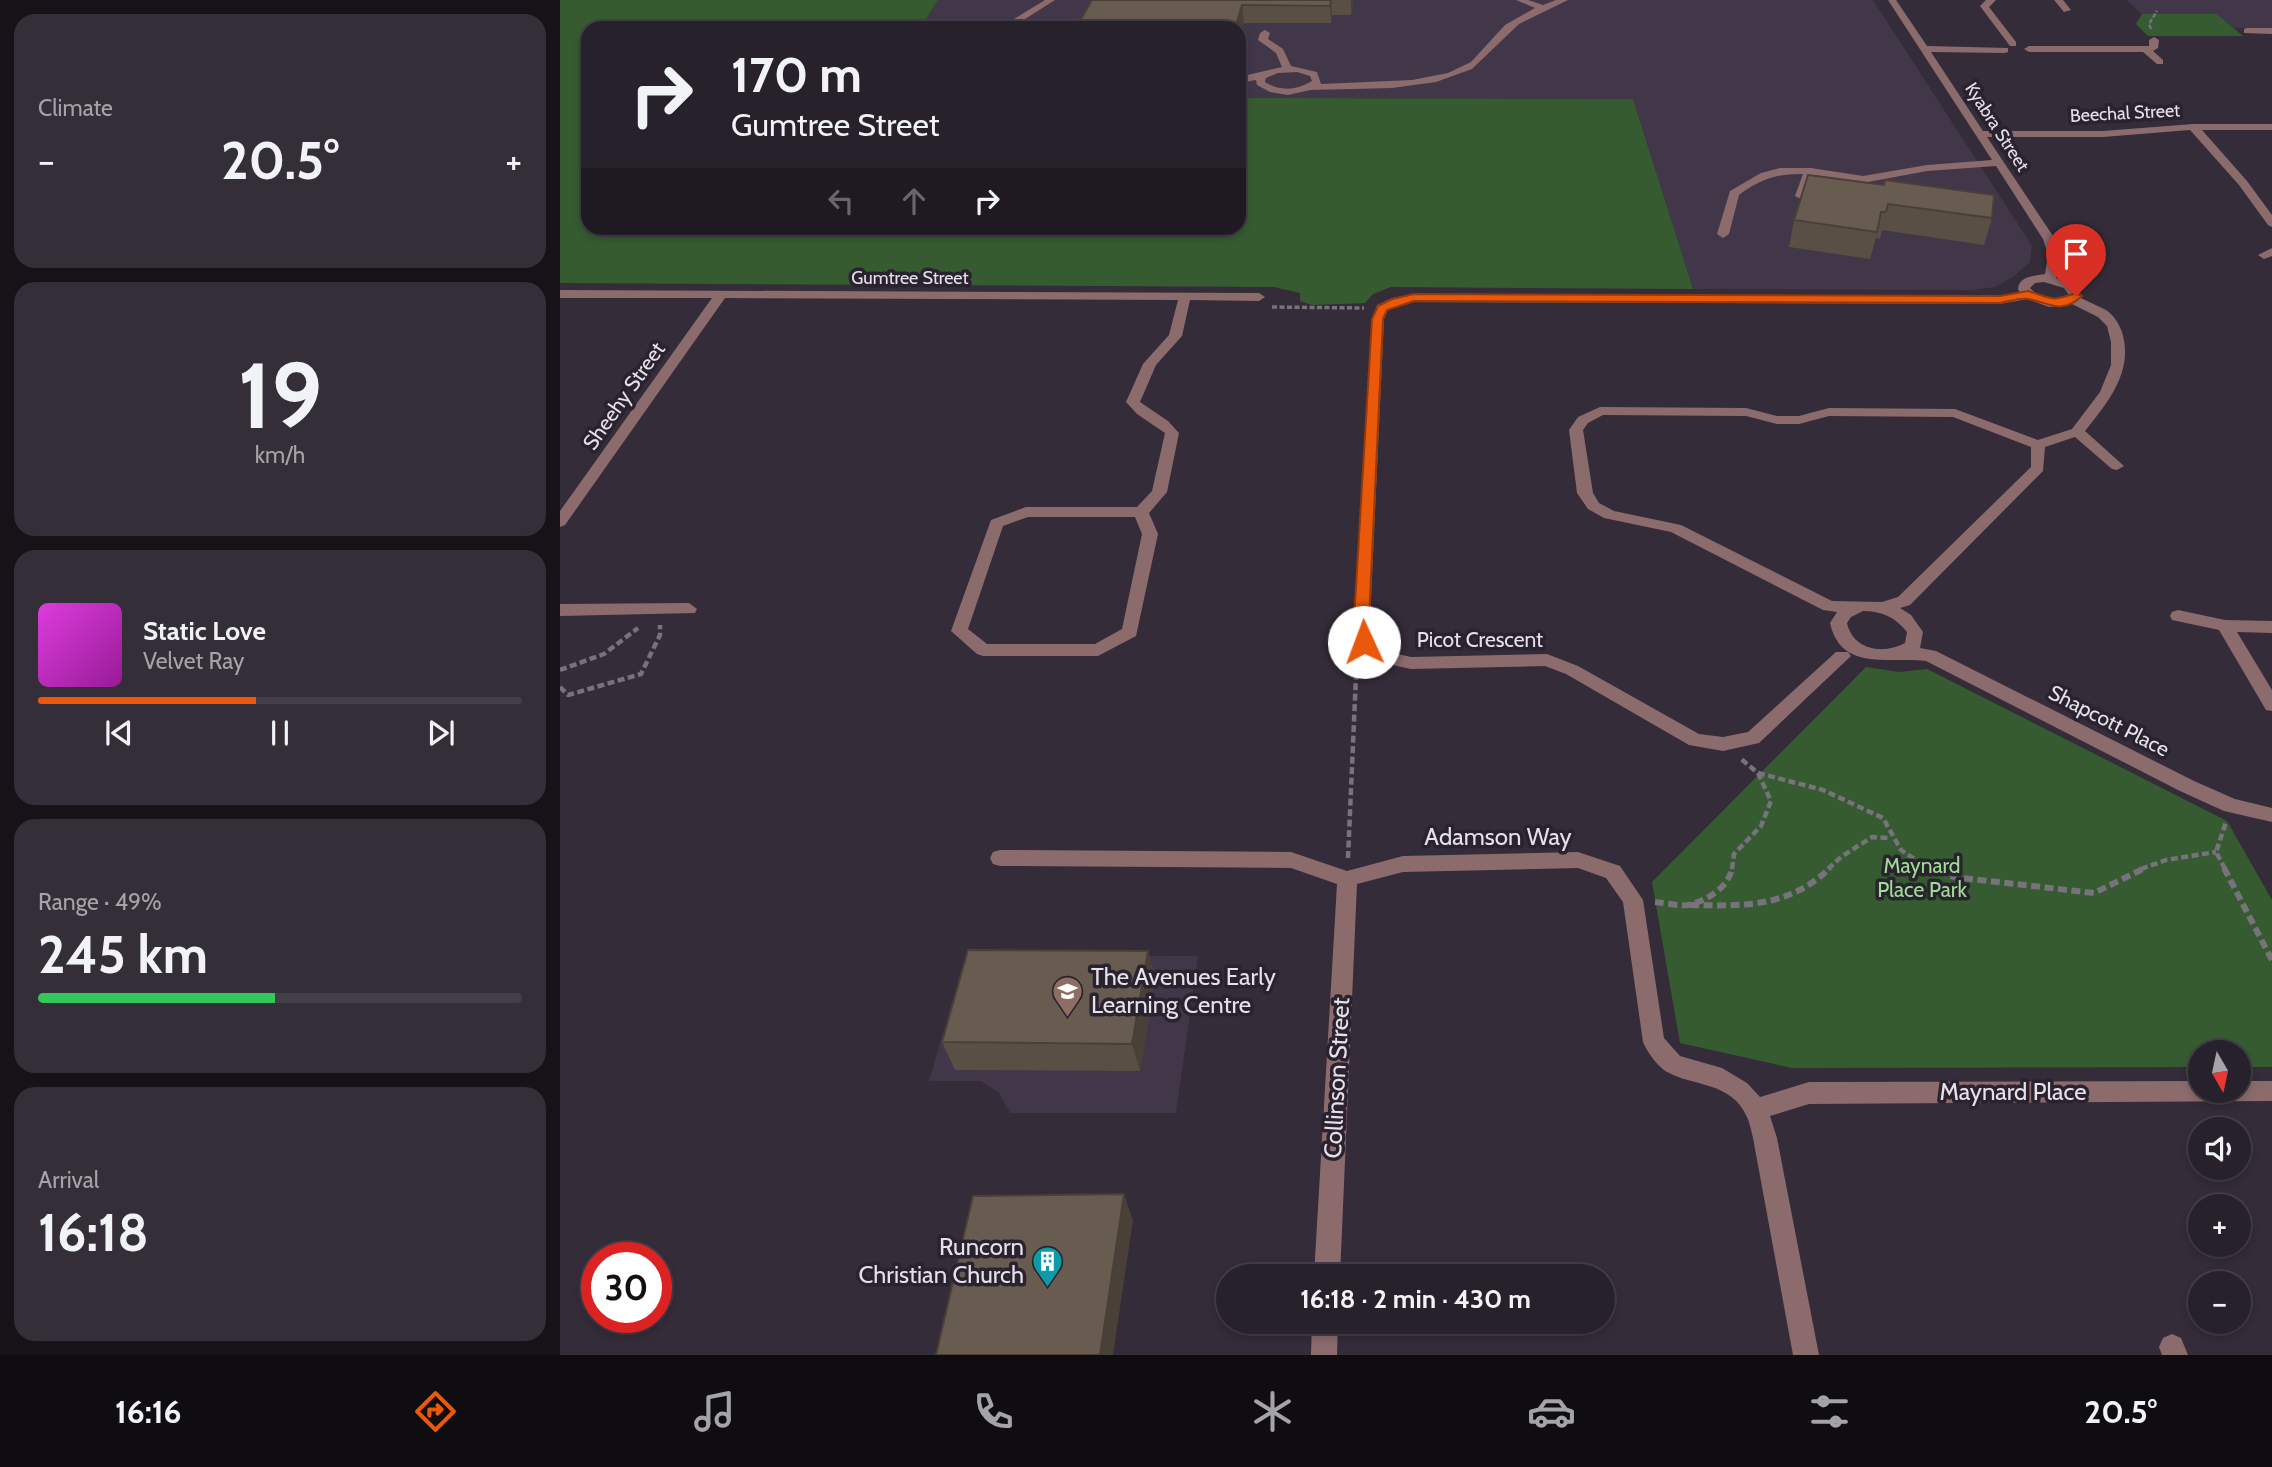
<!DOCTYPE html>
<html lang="en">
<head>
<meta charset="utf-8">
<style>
	:root { --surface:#27212b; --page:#332e37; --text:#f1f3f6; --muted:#a4a3a9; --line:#433e47; --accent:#ea580c }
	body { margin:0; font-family:Cabin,sans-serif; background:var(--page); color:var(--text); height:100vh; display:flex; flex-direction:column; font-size:26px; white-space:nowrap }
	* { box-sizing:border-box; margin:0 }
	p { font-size:23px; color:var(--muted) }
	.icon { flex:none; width:38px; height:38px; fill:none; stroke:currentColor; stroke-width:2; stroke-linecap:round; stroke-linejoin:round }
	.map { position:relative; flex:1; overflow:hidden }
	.side { display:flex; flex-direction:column; gap:14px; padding:14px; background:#151218; width:560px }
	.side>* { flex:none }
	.hud { position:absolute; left:21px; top:21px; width:665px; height:214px; border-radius:21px; box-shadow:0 4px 10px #0003,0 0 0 2px var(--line); background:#27212b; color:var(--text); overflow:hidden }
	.needle { width:46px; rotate:171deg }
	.controls { position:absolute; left:1628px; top:1040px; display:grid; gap:14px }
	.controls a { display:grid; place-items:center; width:63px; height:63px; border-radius:50%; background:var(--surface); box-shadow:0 4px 10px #0003,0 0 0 2px var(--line); font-size:35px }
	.speed { position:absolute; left:21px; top:1242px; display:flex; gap:14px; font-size:35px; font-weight:700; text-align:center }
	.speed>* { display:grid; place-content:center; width:91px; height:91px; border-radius:50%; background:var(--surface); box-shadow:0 4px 10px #0003,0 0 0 2px var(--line); line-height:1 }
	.speed .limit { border:10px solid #d22; background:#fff; color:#111 }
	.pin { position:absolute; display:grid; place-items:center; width:60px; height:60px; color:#fff; margin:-72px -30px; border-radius:50% 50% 50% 0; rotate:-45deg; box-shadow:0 0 7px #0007 }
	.pin .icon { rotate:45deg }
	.me { position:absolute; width:77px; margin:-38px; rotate:358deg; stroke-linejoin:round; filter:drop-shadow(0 0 5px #0008) }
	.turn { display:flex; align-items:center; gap:24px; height:147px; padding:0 35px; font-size:32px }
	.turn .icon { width:91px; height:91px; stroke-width:2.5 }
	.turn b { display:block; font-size:49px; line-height:60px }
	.lanes { display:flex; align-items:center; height:66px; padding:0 35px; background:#0003; justify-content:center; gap:35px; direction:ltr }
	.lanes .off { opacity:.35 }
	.big { font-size:52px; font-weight:800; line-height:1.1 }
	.side .widget { flex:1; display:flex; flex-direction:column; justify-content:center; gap:10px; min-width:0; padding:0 24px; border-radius:21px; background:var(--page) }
	.side .dial { align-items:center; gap:0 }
	.dial b { font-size:91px; line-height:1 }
	.song { display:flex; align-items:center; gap:21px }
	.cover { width:84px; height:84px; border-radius:10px; background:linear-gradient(135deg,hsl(300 70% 55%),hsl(300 70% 35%)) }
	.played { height:7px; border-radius:4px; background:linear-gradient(90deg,var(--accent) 45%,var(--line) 45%) }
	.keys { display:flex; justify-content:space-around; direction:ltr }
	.heat { display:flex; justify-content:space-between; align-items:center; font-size:38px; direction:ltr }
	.charge { height:10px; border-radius:5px; background:linear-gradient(90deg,#34c759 49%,var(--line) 0) }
	.trip { position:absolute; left:656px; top:1264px; width:399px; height:70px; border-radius:35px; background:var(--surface); box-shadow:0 4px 10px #0003,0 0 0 2px var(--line); font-weight:800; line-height:70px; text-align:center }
	.tabs { display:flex; height:112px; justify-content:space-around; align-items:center; background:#100d11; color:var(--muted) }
	.tabs .icon { width:49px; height:49px }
	.tabs .current { color:var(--accent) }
	.tabs b { font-size:32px; color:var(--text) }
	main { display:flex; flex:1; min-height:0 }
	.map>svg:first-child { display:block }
	.built { fill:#413749 }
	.green { fill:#365b31 }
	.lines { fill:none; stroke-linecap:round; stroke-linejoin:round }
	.path-far3 { stroke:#78727d; stroke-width:2.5; stroke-dasharray:4.5 2; stroke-linecap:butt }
	.path-far2 { stroke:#78727d; stroke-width:3.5; stroke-dasharray:5 2.5; stroke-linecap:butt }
	.path-far1 { stroke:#78727d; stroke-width:4.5; stroke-dasharray:7 3.5; stroke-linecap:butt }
	.path { stroke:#78727d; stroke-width:6; stroke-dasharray:9 4.5; stroke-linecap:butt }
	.minor { fill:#8c6b6d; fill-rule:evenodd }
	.wall { fill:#594f45 }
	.shaded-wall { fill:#494038 }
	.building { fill:#685c50; stroke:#494038; stroke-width:2 }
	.route { fill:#ea580c; stroke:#983908; stroke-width:2 }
	.labels { text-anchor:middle; stroke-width:7; stroke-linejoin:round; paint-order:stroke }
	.far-street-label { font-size:18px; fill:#e5e1e9; stroke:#2a232f }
	.street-label { font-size:21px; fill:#e5e1e9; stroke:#2a232f }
	.park-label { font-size:21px; fill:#9cde92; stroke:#2a232f }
	.near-street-label { font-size:24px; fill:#e5e1e9; stroke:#2a232f }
	.near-poi-label { font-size:24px; fill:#e5e1e9; stroke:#2a232f; text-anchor:start }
</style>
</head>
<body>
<main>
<section class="side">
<div class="widget"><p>Climate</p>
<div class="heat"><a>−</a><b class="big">20.5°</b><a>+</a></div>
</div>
<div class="widget dial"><b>19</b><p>km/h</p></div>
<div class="widget">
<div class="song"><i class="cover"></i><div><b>Static Love</b><p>Velvet Ray</p></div></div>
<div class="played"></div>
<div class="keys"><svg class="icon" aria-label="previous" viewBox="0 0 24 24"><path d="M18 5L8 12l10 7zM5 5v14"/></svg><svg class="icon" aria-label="pause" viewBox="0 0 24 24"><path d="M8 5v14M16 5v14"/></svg><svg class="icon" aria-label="next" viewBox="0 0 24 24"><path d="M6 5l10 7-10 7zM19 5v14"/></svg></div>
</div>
<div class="widget"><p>Range · 49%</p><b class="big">245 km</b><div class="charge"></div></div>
<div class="widget"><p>Arrival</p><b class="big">16:18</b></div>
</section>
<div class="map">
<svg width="1712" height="1355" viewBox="0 0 1712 1355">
	<rect width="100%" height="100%" fill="#342c39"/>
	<g class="built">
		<path d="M378 0H1313L1472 246 1470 262 1454 276 1435 287 1411 290 1133 289 1073 99 679 98V28H360Z"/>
		<path d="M1567 0H1712V28H1674L1657 14H1582Z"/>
		<path d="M406 955 638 956 616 1113H450L439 1093 421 1081H369Z"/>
	</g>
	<g class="green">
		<path d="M0 0H378L360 28H28V228H679V98L1073 99 1133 289 831 287 813 294 805 303 752 305 740 301V293L714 287 0 283Z"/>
		<path d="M1582 14H1657L1683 36H1588L1576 24Z"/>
		<path d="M1306 667 1339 672 1367 669 1667 821 1712 900V1067H1678V1052H1640V1067L1232 1068 1120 1043 1092 882Z"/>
	</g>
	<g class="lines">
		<path class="path-far3" d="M1591 29 1589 24 1597 11"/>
		<path class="path-far2" d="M712 307 804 308"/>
		<g class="path-far1">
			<path d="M0 670 44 654 78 628"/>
			<path d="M0 687 8 695 81 674 100 635V625"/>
			<path d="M1198 773 1263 790 1323 818 1341 850 1369 869"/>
			<path d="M788 858 796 676 805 668"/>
			<path d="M1172 869 1174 854 1201 826 1211 801 1198 773 1180 758"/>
			<path d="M1268 869 1281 857 1312 837 1329 838"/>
			<path d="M1581 869 1606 860 1656 852"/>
			<path d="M1665 869 1656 852 1666 822"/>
		</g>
		<g class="path">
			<path d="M1365 868 1394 877 1534 893 1585 868"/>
			<path d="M1664 868 1712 960"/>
			<path d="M1095 902C1105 903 1118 906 1128 905 1147 901 1169 887 1172 868"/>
			<path d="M1130 905C1184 906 1228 908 1270 868"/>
		</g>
		<g class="minor">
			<path d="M485 0H495L451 28H439Z"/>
			<path d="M956 0H968L983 5 996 0H1008L959 24 912 69 876 82 832 88 750 90 728 95 710 92 697 85 696 80 679 83V77L722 67 716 53 698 40 700 33 705 30 710 33 708 39 723 49 731 66 757 72 761 84 852 80 888 73 911 62 945 25 975 8ZM737 72 750 76 752 81C737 90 720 92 705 82L706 78 718 73Z"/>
			<path d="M1328 0H1336L1367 46 1448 48V52L1445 53 1371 52 1423 131H1543L1633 124H1712V130H1642L1687 181 1712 215V227L1708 225 1679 185 1630 130 1543 137H1427L1495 239 1500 255 1496 278 1512 282 1522 296 1521 298C1529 302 1538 306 1546 310 1554 315 1559 324 1562 332 1574 372 1548 402 1525 431L1564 466 1557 470 1552 469 1515 437 1485 447 1483 471 1350 605 1340 608 1351 615 1363 632 1360 648 1376 651 1634 781 1675 799 1712 808V822L1664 811 1620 791 1366 661C1331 656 1281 673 1270 623L1277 612 1263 610 1111 532 1044 518 1028 509 1017 493 1009 430 1018 417 1040 407 1186 408 1217 416H1239L1269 408 1395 409 1478 440 1512 429 1540 392 1551 365V342L1547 326 1538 317 1512 304 1489 307 1467 299 1440 304 854 302 828 310 824 319 810 620 812 640 824 651 851 657 987 654 1018 666 1139 734 1163 737 1188 732 1276 652H1288L1291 656 1199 743 1163 751 1129 745 1006 674 985 666 851 669 819 662 813 660 798 646 794 620 812 319 817 305 832 298 854 294 1440 296 1460 293 1458 289C1459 276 1474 276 1485 274L1488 255 1483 239 1436 166 1367 171 1308 182 1304 190 1300 191 1294 188 1297 181 1254 175 1247 196 1241 199 1235 196 1243 174C1218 173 1199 180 1179 195L1169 234 1163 238 1157 234 1170 191 1201 173 1220 168H1251L1303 176 1367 165 1432 160ZM1484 282 1504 288 1509 295C1495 304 1481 299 1470 288L1475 283ZM1043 415 1186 416 1217 424H1239L1269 416 1393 417 1471 447V467L1338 597 1322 602 1272 601 1121 525 1054 511 1039 503 1033 493 1023 430 1028 423ZM1303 611C1322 611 1335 617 1347 632L1345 643C1323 655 1293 650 1287 623L1291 617Z"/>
			<path d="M1426 0H1436L1429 7 1456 42V46H1450L1420 6Z"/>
			<path d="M1494 0H1503L1511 10 1504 12Z"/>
			<path d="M1687 28H1712V34L1684 33V29Z"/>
			<path d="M1594 37 1599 40 1598 48 1593 51 1603 60V64H1597L1583 52H1469L1464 49 1469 46H1589V40Z"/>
			<path d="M1712 248V256L1704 259 1698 255Z"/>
			<path d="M0 290 699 293 705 297 699 301 630 300 622 336 596 365 580 402 608 421 619 433 607 492 589 513 598 534 576 636 538 656H423L417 654 391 631 431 520 466 507H577L592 491 605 433 577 414 566 402 583 364 609 335 618 300 165 298 5 525 0 527V511L152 298H0ZM468 517H575L582 534 562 629 535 644H427L408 629 443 526Z"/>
			<path d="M129 603 137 609 135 613 0 616V604Z"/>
			<path d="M1618 610 1665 620 1712 621V633L1677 632 1712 690V711L1706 710 1659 630 1612 620 1610 616 1612 612Z"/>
			<path d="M440 850 731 852 787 871 843 856 1018 852 1060 866 1083 900 1104 1038 1120 1056 1162 1068 1187 1083 1200 1097 1249 1082 1640 1081V1090H1678V1081H1712V1101L1249 1104 1210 1116 1217 1138 1259 1355H1233L1193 1138C1191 1131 1190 1123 1187 1117 1171 1081 1134 1087 1107 1072 1098 1067 1087 1052 1083 1042L1063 902 1046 878 1018 868 843 872 797 884 780 1276H754L777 884 731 868 440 866 433 864 430 858 433 852Z"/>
			<path d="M752 1321H778L777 1355H751Z"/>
			<path d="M1612 1334 1621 1338 1628 1355H1602L1599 1347 1603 1338Z"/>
		</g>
	</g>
	<g class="wall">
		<path d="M532 0H793L791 15H772L771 23H684L679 28 509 26 521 19Z"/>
		<path d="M1248 175 1432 218 1424 245 1322 230 1320 239 1316 238 1310 259 1229 247 1234 220Z"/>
		<path d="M588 951 595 979 580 1071 395 1070 382 1042Z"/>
	</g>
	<g class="shaded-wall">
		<path d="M771 0 772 15 771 23 770 6Z"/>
		<path d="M791 0H793L791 15Z"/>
		<path d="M682 5 684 23 679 38V28H675Z"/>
		<path d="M588 951 595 979 580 1071 572 1044Z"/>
		<path d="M564 1194 573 1220 553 1355H540Z"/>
	</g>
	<g class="building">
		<path d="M532 0H771L770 6 682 5 675 28H498L499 26H509L513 19H521Z"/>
		<path d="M1248 175 1324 185 1325 180 1434 195 1432 218 1328 204 1326 212H1321L1317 232 1234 220Z"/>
		<path d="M408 950 588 951 572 1044 382 1042Z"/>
		<path d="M564 1194 540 1355H376L413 1196Z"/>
	</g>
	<path class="route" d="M1468 291C1494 299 1490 302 1516 293L1522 296C1501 315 1490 303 1468 299 1460 297 1448 302 1440 303L854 301 827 310 823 319 809 620 811 642 804 647 796 642 794 620 812 319 818 306 832 299 854 294 1440 296Z"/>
	<defs>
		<symbol id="school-pin" viewBox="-11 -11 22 30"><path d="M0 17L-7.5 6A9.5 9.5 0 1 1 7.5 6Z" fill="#8d6e63" stroke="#2a232f"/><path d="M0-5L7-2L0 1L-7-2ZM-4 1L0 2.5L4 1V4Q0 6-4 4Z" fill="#fff"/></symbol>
		<symbol id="building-pin" viewBox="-11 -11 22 30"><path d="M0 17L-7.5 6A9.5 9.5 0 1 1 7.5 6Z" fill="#0f9aa8" stroke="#2a232f"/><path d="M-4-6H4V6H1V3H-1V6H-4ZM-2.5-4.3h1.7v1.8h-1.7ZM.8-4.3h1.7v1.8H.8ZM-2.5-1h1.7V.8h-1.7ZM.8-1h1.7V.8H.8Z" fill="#fff"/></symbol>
	</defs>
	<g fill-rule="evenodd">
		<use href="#school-pin" x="490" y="974" width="35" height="47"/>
		<use href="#building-pin" x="470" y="1244" width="35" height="47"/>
	</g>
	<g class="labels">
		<g class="far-street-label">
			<text transform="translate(1565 113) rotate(-3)" y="6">Beechal Street</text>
			<text transform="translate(1437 127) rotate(57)" y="6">Kyabra Street</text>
			<text x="350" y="284">Gumtree Street</text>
		</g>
		<g class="street-label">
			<text transform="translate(64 396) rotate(-55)" y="7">Sheehy Street</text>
			<text x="920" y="647">Picot Crescent</text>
			<text transform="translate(1549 721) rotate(27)" y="7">Shapcott Place</text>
		</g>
		<g class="park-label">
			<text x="1362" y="873">Maynard<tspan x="1362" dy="24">Place Park</tspan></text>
		</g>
		<g class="near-street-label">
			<text x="938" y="845">Adamson Way</text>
			<text transform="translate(777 1078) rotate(-87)" y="8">Collinson Street</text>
			<text x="1453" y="1100">Maynard Place</text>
		</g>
		<g class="near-poi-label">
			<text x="531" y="985">The Avenues Early<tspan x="531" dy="28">Learning Centre</tspan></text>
			<text x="464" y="1255" text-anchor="end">Runcorn<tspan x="464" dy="28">Christian Church</tspan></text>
		</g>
	</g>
</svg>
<div class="controls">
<a><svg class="needle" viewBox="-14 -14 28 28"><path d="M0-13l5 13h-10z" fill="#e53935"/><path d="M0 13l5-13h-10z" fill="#a4a3a9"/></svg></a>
<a><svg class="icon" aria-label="sound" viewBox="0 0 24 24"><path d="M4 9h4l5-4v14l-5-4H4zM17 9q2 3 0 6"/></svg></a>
<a>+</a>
<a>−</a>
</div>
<div class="speed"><div class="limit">30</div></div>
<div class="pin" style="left:1516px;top:296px;background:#d93025"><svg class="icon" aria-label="arrive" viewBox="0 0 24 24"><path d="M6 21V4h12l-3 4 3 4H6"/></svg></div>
<svg class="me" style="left:804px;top:642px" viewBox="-20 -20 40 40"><circle r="19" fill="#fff"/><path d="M0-13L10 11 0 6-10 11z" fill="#ea580c"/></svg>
<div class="trip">16:18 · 2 min · 430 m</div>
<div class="hud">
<div class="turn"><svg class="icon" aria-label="right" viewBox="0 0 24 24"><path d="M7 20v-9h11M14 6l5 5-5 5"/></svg><div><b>170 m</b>Gumtree Street</div></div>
<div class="lanes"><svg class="icon off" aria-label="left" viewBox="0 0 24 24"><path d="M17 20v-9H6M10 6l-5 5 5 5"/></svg><svg class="icon off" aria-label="ahead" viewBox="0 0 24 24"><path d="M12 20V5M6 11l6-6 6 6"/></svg><svg class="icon" aria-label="right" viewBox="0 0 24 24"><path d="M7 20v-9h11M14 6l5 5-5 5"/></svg></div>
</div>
</div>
</main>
<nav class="tabs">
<b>16:16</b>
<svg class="icon current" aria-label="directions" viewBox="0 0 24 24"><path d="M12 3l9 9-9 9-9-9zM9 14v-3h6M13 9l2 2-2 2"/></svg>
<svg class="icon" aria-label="music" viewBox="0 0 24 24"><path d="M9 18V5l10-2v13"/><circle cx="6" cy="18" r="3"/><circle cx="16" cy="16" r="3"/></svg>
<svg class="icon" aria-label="phone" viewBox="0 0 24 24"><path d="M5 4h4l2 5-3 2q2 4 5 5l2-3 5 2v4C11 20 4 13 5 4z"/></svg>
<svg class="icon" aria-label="climate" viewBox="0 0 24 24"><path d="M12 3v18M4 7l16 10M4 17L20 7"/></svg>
<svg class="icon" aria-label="car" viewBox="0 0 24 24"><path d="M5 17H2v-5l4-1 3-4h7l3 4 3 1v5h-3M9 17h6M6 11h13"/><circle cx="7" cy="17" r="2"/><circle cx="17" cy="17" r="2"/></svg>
<svg class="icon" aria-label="filters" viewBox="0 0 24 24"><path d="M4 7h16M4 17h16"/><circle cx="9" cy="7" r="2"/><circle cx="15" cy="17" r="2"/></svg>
<b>20.5°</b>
</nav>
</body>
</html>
